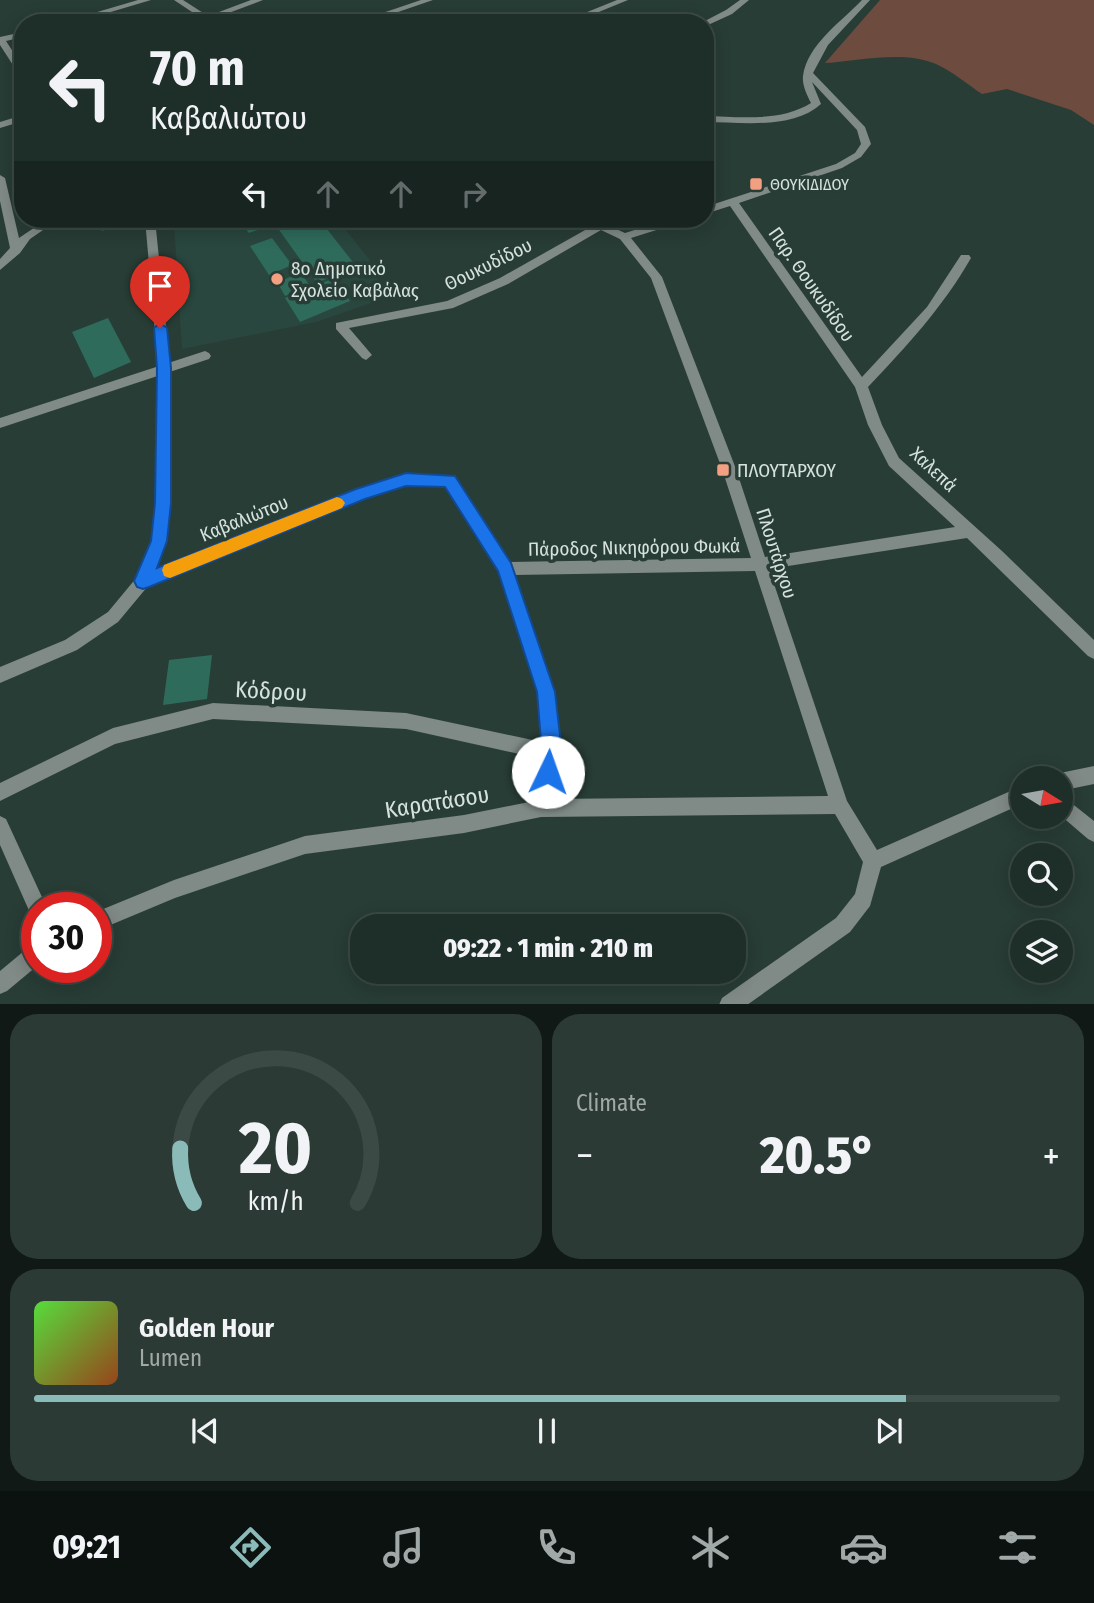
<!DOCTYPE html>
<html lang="en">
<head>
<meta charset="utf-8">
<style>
	:root { --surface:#1e2e28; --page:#2b3a34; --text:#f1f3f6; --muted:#a1a8a8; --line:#3c4a45; --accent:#8bbbb9 }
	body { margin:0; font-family:"Fira Sans Condensed",sans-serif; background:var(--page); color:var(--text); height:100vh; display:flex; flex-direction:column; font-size:26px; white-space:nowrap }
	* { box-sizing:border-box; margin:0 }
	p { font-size:23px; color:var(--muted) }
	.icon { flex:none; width:38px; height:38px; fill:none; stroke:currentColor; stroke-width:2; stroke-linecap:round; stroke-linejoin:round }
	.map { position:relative; height:1004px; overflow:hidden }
	.details { display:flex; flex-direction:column; gap:10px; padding:10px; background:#101916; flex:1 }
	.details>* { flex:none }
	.guide { position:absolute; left:14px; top:14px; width:700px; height:214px; border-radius:28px; box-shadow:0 4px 18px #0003,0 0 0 2px var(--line); background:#1e2e28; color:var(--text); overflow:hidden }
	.needle { width:46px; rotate:101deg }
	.tools { position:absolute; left:1010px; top:766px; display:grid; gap:14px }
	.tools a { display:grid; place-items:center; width:63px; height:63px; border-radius:50%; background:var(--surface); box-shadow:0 4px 18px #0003,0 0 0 2px var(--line); font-size:35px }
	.speed { position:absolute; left:21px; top:892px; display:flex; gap:14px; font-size:35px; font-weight:700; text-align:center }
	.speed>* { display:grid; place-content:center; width:91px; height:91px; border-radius:50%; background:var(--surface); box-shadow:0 4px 18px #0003,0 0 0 2px var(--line); line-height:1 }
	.speed .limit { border:10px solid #d22; background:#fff; color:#111 }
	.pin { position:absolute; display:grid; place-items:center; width:60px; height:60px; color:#fff; margin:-72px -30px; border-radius:50% 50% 50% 0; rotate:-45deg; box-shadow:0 0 7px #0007 }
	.pin .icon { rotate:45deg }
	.me { position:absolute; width:77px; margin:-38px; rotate:3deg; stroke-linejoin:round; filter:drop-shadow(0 0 5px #0008) }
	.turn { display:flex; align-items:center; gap:24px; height:147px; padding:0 21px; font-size:32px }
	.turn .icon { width:91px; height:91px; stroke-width:2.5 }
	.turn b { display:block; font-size:49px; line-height:60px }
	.lanes { display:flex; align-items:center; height:66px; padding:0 21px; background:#0003; justify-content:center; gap:35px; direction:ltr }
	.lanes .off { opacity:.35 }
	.big { font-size:52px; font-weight:800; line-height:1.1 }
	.details .widget { flex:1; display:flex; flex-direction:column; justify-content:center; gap:10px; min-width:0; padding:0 24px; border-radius:28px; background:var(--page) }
	.details .dial { align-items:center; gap:0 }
	.dial svg { height:182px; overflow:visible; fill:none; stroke:var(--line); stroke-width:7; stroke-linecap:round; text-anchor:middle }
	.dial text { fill:var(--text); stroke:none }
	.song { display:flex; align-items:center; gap:21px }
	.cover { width:84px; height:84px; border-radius:10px; background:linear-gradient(135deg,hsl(110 70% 55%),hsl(20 70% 35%)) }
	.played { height:7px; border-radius:4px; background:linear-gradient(90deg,var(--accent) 85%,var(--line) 85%) }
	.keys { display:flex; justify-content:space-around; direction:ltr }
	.heat { display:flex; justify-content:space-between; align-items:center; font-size:38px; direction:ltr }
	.details .tiles { flex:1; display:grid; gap:10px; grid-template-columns:1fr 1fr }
	.widget:last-child { grid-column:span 2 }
	.trip { position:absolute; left:350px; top:914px; width:396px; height:70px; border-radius:28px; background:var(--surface); box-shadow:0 4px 18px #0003,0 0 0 2px var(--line); font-weight:800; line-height:70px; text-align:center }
	.dock { display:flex; height:112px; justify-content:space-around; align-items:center; background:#0c1210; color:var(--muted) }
	.dock .icon { width:49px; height:49px }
	.dock .current { color:var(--accent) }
	.dock b { font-size:32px; color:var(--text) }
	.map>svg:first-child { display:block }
	.built { fill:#29473e }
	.green { fill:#6e4b3f }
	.building { fill:#2e6b5b }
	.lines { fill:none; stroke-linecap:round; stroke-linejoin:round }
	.minor { fill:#808a86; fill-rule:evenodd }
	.tertiary { fill:#808a86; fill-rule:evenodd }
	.route { fill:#1a73e8; stroke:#114b97; stroke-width:2 }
	.slow { fill:#f59e0b }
	.poi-dot { fill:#f3a082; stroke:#283d36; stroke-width:2.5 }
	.labels { text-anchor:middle; stroke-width:7; stroke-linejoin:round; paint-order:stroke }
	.far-poi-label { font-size:16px; fill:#d6e2de; stroke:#283d36; text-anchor:start }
	.street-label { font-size:19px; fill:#d6e2de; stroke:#283d36 }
	.poi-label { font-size:19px; fill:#d6e2de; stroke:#283d36; text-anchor:start }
	.near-street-label { font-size:23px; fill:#d6e2de; stroke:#283d36 }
</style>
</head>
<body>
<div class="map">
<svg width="1094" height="1005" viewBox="0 0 1094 1005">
	<rect width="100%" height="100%" fill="#283d36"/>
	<path class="built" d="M199 219H337L369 259 386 298 316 322 182 349 174 224Z"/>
	<path class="green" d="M880 0H1094V125L1071 110 1007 89 982 94C967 84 952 71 936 64 903 50 859 61 825 63Z"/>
	<g class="building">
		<path d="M94 219H133L102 231Z"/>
		<path d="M253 219H264L269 226 249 233 241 223Z"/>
		<path d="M276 219H319L356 266 317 283 272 220Z"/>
		<path d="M272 238 292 265 269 275 250 246Z"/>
		<path d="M301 273 310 286 285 296 277 282Z"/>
		<path d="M334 278 350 301 300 322 285 298Z"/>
		<path d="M108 318 131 362 94 378 72 332Z"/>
		<path d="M212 655 207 699 163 705 169 660Z"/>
	</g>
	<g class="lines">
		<g class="minor">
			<path d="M138 0H151L74 23H60Z"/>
			<path d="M174 0H183L211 18 204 20Z"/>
			<path d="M421 0H433L366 23H353Z"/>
			<path d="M617 0H628L572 23H560Z"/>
			<path d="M862 0H870L828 45 813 73 865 127 871 144 861 157 842 168 739 203 862 377 927 307 961 255H969L971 258C943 307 906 347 868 387L882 425 899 458 1002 551 1094 640V659L1088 656 967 538 769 569 847 801 877 850 1022 786V804L881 867 870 906 850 932 747 1005H719L722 998 836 918 855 894 863 862 835 814 541 817 464 833 305 854 175 898 96 931V912L174 880 305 836 464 815 534 801 542 759 406 729 213 719 115 744 0 801V783L113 728 213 703 406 713 542 742 538 692 498 572 445 487 406 486 365 498 143 588 138 586 136 581 138 576 362 487 406 474 454 477 509 562 751 558 722 469 651 278 620 239 601 230 508 284 453 308 349 328 372 355 366 360 362 358 336 329V323L447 301 500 278 594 225 590 219H601L605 224 625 233 670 219H686L685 221 631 238 662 277 736 469 765 557 955 527 889 466 868 425 855 387 730 206 705 214V207L836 164 855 153 861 144 857 130 812 82 821 104C792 130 741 122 705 122V116C740 117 781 122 811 103 807 95 802 85 803 76 807 45 842 21 862 0ZM755 571 828 796 552 799 561 753 554 692 515 575Z"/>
			<path d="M23 32V37L6 41 23 67V77L20 76 0 45V37Z"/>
			<path d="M23 115V121L0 128V122Z"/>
			<path d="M0 175 5 178 19 238 47 219H59L30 239 20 253 0 270V259L10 248 0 201Z"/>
			<path d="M205 351 209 353 211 356 209 359 0 428V418Z"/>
			<path d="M1094 766V784L1060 791V779H1053L1060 773Z"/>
			<path d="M1060 794 1094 821V842L1088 839 1060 815Z"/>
		</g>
		<g class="tertiary">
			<path d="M251 0H263L210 20 203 18Z"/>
			<path d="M740 0H749L732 14 708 25 701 23 726 10Z"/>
			<path d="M145 219H155L170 367V503L166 541 148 586 118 622 77 650 0 683V667L65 640 108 612 137 577 152 541 156 503 158 367Z"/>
			<path d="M0 816 6 819 47 908H37V917L31 915 0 845Z"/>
			<path d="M37 943V966L7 991 0 994V971L30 946Z"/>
		</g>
	</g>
	<path class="route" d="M160 323 167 328 171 368V503L167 541 157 568 356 489 406 473 455 476 511 563 555 692 562 753 555 779 548 781 541 779 539 772 542 753 537 692 498 571 445 487 406 486 365 499 149 587 143 589 137 587 134 581 151 541 155 503 157 368 154 328Z"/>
	<path class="slow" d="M337 497 342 499 345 503 342 508 170 578 164 576 162 570 164 565Z"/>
	<g class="poi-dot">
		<rect x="749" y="177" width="14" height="14" rx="3.5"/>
		<circle cx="277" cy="279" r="7"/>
		<rect x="716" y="463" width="14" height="14" rx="3.5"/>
	</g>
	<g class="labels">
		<g class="far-poi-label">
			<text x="770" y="190">ΘΟΥΚΙΔΙΔΟΥ</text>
		</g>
		<g class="street-label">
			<text transform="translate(488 264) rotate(-26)" y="7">Θουκυδίδου</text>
			<text transform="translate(812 284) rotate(55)" y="7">Παρ. Θουκυδίδου</text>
			<text transform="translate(934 469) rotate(43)" y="7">Χαλεπά</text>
			<text transform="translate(244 518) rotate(-22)" y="7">Καβαλιώτου</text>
			<text transform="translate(634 547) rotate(-1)" y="7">Πάροδος Νικηφόρου Φωκά</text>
			<text transform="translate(777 553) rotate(72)" y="7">Πλουτάρχου</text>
		</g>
		<g class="poi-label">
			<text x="291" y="275">8ο Δημοτικό<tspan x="291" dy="22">Σχολείο Καβάλας</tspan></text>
			<text x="737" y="477">ΠΛΟΥΤΑΡΧΟΥ</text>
		</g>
		<g class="near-street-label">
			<text transform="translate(271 691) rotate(3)" y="8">Κόδρου</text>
			<text transform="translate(437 802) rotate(-9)" y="8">Καρατάσου</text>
		</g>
	</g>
</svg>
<div class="tools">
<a><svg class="needle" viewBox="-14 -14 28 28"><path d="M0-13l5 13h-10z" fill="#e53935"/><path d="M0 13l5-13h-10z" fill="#a1a8a8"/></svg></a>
<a><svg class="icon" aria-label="search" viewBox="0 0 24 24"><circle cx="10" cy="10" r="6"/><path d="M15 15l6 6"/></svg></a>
<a><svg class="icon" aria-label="layers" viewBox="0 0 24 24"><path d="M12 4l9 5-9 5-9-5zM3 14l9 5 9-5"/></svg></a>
</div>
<div class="speed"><div class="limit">30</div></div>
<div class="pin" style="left:160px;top:328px;background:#d93025"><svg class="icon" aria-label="arrive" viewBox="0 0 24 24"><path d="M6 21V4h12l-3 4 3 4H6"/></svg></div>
<svg class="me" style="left:548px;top:772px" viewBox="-20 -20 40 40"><circle r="19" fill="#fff"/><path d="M0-13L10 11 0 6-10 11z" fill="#1a73e8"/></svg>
<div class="trip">09:22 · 1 min · 210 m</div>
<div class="guide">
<div class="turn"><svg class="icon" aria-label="left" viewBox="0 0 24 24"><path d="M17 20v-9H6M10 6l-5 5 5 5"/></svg><div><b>70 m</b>Καβαλιώτου</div></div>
<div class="lanes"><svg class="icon" aria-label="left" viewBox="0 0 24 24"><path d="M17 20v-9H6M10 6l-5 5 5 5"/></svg><svg class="icon off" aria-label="ahead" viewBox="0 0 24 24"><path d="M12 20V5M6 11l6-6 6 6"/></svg><svg class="icon off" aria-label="ahead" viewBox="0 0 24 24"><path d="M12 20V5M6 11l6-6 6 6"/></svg><svg class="icon off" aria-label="right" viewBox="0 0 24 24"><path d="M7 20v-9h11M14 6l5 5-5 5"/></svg></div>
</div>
</div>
<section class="details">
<div class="tiles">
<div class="widget dial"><svg viewBox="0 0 100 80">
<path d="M14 69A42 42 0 1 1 86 69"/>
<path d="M14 69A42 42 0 0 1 8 45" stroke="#8bbbb9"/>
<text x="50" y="56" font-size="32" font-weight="700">20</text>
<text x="50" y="72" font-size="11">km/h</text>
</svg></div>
<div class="widget"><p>Climate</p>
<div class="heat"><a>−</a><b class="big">20.5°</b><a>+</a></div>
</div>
<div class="widget">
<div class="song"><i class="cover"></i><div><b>Golden Hour</b><p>Lumen</p></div></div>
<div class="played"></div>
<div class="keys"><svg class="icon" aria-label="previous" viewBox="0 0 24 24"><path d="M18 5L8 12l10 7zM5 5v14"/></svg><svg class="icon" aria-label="pause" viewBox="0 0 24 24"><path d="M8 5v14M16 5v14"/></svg><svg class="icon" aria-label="next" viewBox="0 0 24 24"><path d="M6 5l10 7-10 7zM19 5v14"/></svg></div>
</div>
</div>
</section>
<nav class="dock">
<b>09:21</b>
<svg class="icon current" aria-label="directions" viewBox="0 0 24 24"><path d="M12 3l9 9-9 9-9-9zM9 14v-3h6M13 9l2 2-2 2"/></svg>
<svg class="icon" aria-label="music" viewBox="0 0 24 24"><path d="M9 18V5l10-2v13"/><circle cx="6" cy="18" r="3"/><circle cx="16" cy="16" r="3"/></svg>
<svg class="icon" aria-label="phone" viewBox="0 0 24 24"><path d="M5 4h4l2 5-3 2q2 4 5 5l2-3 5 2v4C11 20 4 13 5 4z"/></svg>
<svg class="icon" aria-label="climate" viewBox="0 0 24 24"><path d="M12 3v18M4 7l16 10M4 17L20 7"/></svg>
<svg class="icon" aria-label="car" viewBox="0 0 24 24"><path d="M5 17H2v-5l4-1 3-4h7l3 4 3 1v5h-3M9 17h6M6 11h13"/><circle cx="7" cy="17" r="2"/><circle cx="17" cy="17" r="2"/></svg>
<svg class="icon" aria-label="filters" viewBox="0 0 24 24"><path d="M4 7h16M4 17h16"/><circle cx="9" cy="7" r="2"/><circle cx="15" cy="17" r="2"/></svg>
</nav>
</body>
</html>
